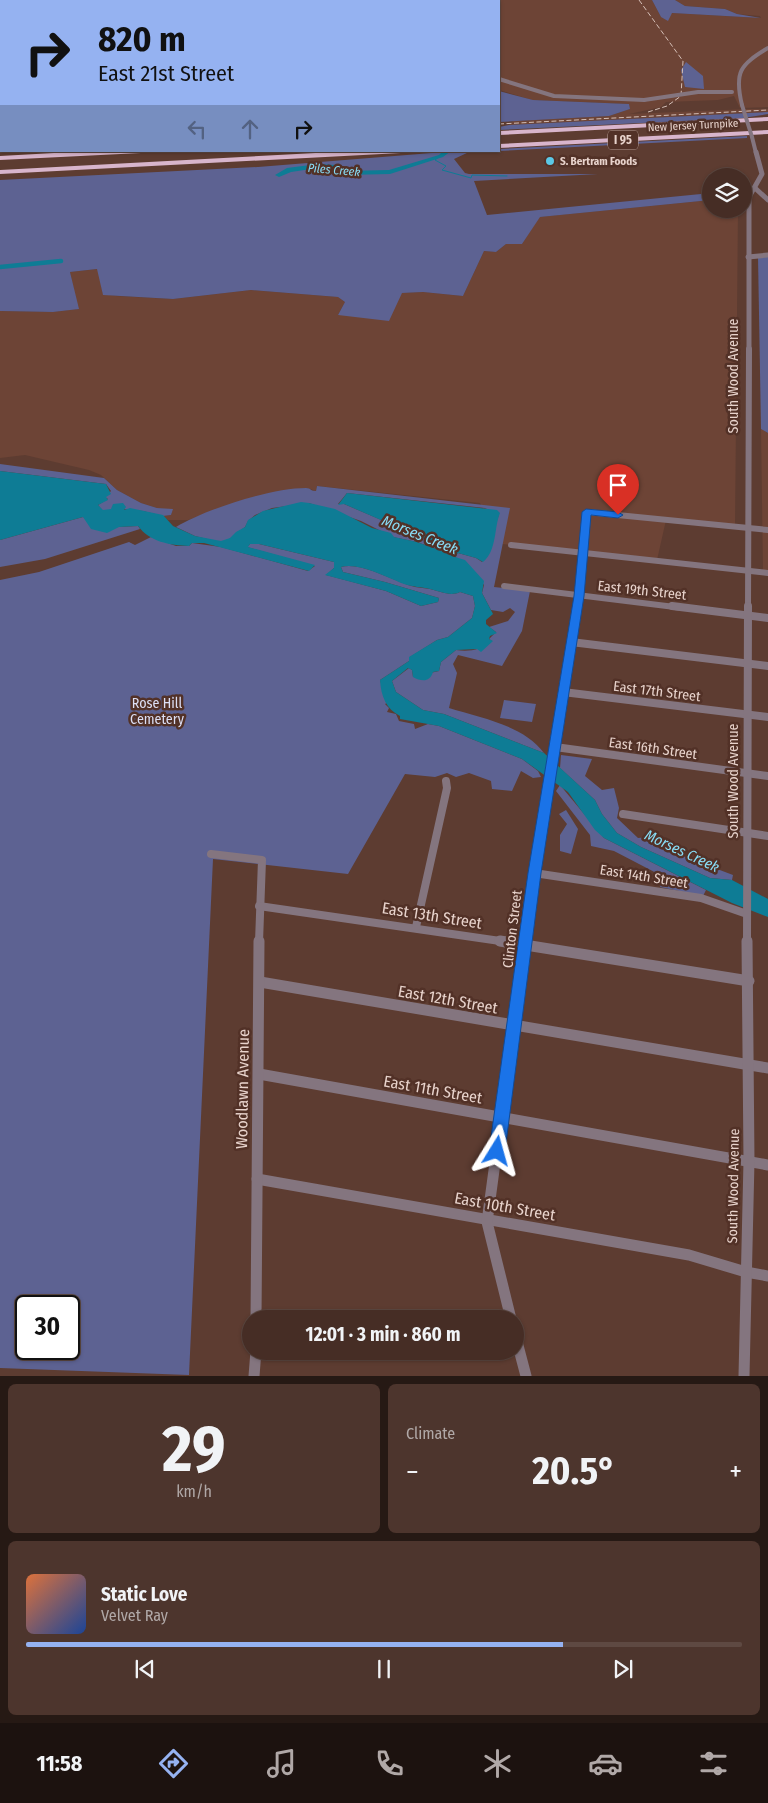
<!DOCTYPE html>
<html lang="en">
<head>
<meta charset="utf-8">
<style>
	:root { --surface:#462d25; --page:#4d352d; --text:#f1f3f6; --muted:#b0a8a7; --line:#5e4942; --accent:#95b2f1 }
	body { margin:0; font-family:"Fira Sans Condensed",sans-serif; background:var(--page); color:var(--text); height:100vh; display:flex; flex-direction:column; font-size:19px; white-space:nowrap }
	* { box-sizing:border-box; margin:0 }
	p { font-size:16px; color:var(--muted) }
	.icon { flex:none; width:28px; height:28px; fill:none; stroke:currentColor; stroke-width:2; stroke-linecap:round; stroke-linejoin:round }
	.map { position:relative; height:1376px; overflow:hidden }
	.panel { display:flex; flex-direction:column; gap:8px; padding:8px; background:#261914; flex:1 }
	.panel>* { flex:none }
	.hud { position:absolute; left:0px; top:0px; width:500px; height:152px; box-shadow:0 1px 4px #0004,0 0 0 1px var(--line); background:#95b2f1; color:#111; overflow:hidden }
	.fabs { position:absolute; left:702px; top:168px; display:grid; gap:10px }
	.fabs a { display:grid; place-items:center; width:50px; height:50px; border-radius:50%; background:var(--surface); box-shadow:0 1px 4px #0004,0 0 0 1px var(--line); font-size:25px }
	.speed { position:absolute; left:15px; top:1295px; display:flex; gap:10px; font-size:25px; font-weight:700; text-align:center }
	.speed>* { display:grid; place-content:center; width:65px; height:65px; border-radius:50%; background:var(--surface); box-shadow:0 1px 4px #0004,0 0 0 1px var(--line); line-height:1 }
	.speed .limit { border:2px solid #111; border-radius:8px; background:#fff; color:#111 }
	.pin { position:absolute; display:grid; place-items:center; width:42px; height:42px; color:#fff; margin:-51px -21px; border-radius:50% 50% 50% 0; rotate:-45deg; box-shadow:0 0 5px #0007 }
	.pin .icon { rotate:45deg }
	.me { position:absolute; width:55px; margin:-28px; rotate:8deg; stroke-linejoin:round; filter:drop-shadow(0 0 4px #0008) }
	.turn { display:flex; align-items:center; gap:18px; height:105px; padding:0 15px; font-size:22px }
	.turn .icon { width:65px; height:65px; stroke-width:2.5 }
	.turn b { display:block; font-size:35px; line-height:42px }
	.lanes { display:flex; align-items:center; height:48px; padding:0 15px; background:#0003; justify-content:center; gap:25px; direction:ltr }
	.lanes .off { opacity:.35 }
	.big { font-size:38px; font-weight:700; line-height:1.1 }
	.panel .widget { flex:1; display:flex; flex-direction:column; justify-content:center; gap:8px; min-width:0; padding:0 18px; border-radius:8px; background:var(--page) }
	.panel .dial { align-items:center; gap:0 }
	.dial b { font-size:65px; line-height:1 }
	.song { display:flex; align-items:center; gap:15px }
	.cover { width:60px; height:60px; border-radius:8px; background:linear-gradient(135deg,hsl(20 70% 55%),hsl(220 70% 35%)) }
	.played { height:5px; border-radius:2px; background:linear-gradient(90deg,var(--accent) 75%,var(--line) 75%) }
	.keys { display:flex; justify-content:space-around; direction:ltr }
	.heat { display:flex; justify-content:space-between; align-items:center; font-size:28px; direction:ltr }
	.panel .tiles { flex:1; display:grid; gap:8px; grid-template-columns:1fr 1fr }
	.widget:last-child { grid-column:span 2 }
	.trip { position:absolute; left:242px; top:1310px; width:282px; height:50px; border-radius:25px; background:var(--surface); box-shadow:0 1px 4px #0004,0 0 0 1px var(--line); font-weight:700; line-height:50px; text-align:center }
	.tabs { display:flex; height:80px; justify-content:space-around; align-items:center; background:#1c120f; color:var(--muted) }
	.tabs .icon { width:35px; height:35px }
	.tabs .on { color:var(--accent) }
	.tabs b { font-size:22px; color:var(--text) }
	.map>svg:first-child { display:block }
	.built { fill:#6d4436 }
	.green { fill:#5d6292; fill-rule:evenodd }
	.water { fill:#0e7c95 }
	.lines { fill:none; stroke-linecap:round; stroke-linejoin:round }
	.stream { stroke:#0e7c95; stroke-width:1 }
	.canal { stroke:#0e7c95; stroke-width:4.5 }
	.river { fill:#0e7c95; fill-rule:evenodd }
	.minor-far4 { stroke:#84757f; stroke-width:4 }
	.minor-far3 { stroke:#84757f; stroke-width:5 }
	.minor-far2 { stroke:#84757f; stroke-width:6 }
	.minor-far1 { stroke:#84757f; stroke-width:8 }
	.minor { stroke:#84757f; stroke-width:11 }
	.motorway { fill:#d8b5cc; fill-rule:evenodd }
	.rail { stroke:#d5bfb7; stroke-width:1; stroke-dasharray:5 2.5; stroke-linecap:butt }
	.minor-bridge { stroke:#84757f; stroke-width:4 }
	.route { fill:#1a73e8; stroke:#114b97 }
	.poi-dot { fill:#5bc8e6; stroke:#523127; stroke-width:2 }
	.labels { text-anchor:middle; stroke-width:5; stroke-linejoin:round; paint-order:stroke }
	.far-street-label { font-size:11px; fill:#e8d3cc; stroke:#523127 }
	.far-poi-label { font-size:11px; font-weight:bold; fill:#e8d3cc; stroke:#523127; text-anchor:start }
	.shield { fill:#523127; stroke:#bba29a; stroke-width:1 }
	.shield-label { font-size:12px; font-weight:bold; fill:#e8d3cc }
	.far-water-label { font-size:12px; font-style:italic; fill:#88ddf6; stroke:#523127 }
	.street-label { font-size:14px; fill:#e8d3cc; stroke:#523127 }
	.park-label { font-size:14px; fill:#dcdff5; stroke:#523127 }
	.water-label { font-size:15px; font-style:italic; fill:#88ddf6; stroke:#523127 }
	.near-street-label { font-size:16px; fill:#e8d3cc; stroke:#523127 }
</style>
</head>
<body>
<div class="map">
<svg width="768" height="1376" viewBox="0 0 768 1376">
	<rect width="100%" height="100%" fill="#5d3c31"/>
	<g class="built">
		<path d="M43 0H652L661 17 672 13 761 18 760 16 737 14 725 9 685 6 675 0H768V107L740 108 734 96 718 100 666 102 661 107 629 114 749 109H768V112L509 125 513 121 609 116 630 109 628 104 532 100 499 90V1Z"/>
		<path d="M711 200V209H738L735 527 666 520 657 560 502 544 480 503 317 486 316 491 307 488 274 493 188 520H168L163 516 171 515 172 510 157 508 141 503 117 490 101 475 89 470 25 455 0 458V311L53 312 78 309 70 272 98 269 103 294 116 296 173 299 251 290 338 297 345 302 338 315 402 293 423 292 463 296 484 251 496 252 506 244H522L539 217Z"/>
		<path d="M761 429 768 433V573L763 572Z"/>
	</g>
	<g class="green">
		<path d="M652 0H675L685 6 725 9 737 14 761 18 672 13 668 21 661 17Z"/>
		<path d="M686 62 703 76 704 89 685 87 681 70Z"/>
		<path d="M499 91 533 100 629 104 630 109 609 116 499 122Z"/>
		<path d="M768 112V114L743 118 499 130V127L509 125Z"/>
		<path d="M747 136V138L499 151V149Z"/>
		<path d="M488 151 469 152 454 159 465 173 469 174H598L474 181 487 215 711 193V200L540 217 522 244H506L496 252 484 251 463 296 423 292 402 293 389 321 338 315 345 302 338 297 251 290 173 299 103 295 97 269 70 272 79 309 53 312 0 311V180L258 167 444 152Z"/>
		<path d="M768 255V433L761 429 758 256Z"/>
		<path d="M0 464 104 478 117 490 141 503 157 508 173 509 171 515 163 516 143 511 123 509 103 511 98 505 108 499 105 497 111 491 106 484 0 471Z"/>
		<path d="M317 486 510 508 494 587 530 591 522 631 502 666 458 655 453 664 457 673 449 708C481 718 523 725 544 753L444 714 423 710 396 692 392 681 409 668 412 670 413 677 439 671 441 662 456 650C469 652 481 650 492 641L489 639 496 632 489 627 508 621 515 612 510 608 503 612 491 610 482 593 484 585 468 565 455 557 458 553 476 558 482 562C496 552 492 530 499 515L485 508 347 493 338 504H344L449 549 452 552 450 554 417 542 393 537 361 521 309 503 272 508 255 515 248 521 245 527 227 541H215L195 536 176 527C206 509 271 488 306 488 312 488 309 491 316 491Z"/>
		<path d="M83 517 119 527 138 526 140 529 45 559 0 567V540Z"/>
		<path d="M151 537 176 546H189L192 543 221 547 308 571 315 566 247 547 250 544H259L334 562V568L326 575 386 591 421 606 438 602 439 598 385 582 343 572 341 567C361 561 395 582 415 587 420 588 425 588 430 589 440 591 450 597 460 592L473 596 475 606 472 618 448 637 437 640 410 657 409 661 380 680 387 703 385 704 389 708 387 712 396 714 399 721 414 724 415 729 428 724 439 726 522 759 538 771 541 777 533 778 521 771 512 791 492 789 491 781 469 773 456 777 447 773 435 777 405 774 348 874 213 859 189 1375 0 1368V580L39 572 129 542 135 545ZM26 1306H69V1349H26Z"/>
		<path d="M504 700 536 704 532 722 500 718Z"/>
		<path d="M561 755 592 759 585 776 602 790 614 788 619 808 617 818 638 838 650 837 688 858 733 875 732 880 710 878 641 847 617 833 602 814 595 800 560 768Z"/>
		<path d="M560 785 604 838 706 890 703 896 660 887 664 877 614 851 591 846 590 835 556 791Z"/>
		<path d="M566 810 578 829 571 854 560 851V835L567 824 559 814Z"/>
	</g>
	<path class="water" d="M0 471 106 484 111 494 106 497 108 500 98 505 103 510 111 509 113 504 123 503 126 507 124 510 130 508 163 515 173 526 195 536 221 541 230 538 236 532 245 527 248 520 263 511 301 502 309 503 335 509 372 528 391 533 394 537 417 542 450 554 452 552 448 549 344 504 338 505 347 493 497 510 500 513C494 527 497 551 483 562L476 558 458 553 455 557 465 560 484 581 482 593 493 614 486 620V624L497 633 490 636 489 639 493 641 481 652 477 649 456 650 441 662 439 671 433 672C430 682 422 682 413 677L412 670 408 668 392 681 396 692 423 710 444 714 544 753 595 800 602 814 617 833 641 847 710 878 732 880 768 899V917L732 903 604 838 595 830 568 792 522 759 439 726 400 719V716C386 709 381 696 380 680L409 661V657L437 640 448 637 472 618 475 606 473 596 460 592C450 597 440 591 430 589 421 587 413 587 404 584 388 578 358 562 341 567L343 572 385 582 439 598 438 602 421 606 386 591 325 575 334 568V562L259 544H250L248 547 315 565 309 571 204 543H192L189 546C169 545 150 542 138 526L119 527 107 533 91 529 83 517 0 540Z"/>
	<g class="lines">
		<path class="stream" d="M439 157 435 160 446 166 442 170 471 178 472 175 507 176"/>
		<path class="canal" d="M0 267 61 261"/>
		<path class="river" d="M443 151H451L443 157 390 174 344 175 334 169 318 168 291 172 279 177 275 175 287 168 318 164 335 165 346 171 389 170 439 155Z"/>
		<g class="minor-far4">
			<path d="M499 79 554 96 644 100"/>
			<path d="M742 105C734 72 740 65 768 48"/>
			<path d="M752 137 756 153"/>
		</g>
		<g class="minor-far3">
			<path d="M755 188 768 200"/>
			<path d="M748 257 768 255"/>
			<path d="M749 351V197L762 174 756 152"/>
		</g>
		<g class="minor-far2">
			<path d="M511 545 768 573"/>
			<path d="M504 586 683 608"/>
			<path d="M577 608 587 512 768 530"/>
			<path d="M748 608 749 349"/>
		</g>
		<g class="minor-far1">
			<path d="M672 606 768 618"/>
			<path d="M571 642 768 666"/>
			<path d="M563 692 768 717"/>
			<path d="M555 747 768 776"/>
			<path d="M623 814 768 836"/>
			<path d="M211 854 262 860 259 942"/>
			<path d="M534 873 701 898 747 914"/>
			<path d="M259 906 507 942"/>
			<path d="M416 927 447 788 446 781"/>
			<path d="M525 942 577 606"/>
			<path d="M747 942 748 606"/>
		</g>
		<g class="minor">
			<path d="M500 941 749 981"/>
			<path d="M260 982 768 1068"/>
			<path d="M259 1074 768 1165"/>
			<path d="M257 1179 689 1255 746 1272 768 1276"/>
			<path d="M256 1319 259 941"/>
			<path d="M511 1319 487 1222 525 941"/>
			<path d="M516 1338 526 1376"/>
			<path d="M254 1376 256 1351"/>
			<path d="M744 1376 749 1161 747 941"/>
		</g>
		<g class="motorway">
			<path d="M768 117V121L499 135V131Z"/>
			<path d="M768 130V134L499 148V144Z"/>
			<path d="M90 151H145L141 153 0 160V156Z"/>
			<path d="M353 151H405L401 153 0 174V170Z"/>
		</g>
		<g class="rail">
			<path d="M639 0 683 61 681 96 667 106 648 112"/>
			<path d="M266 1 275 0"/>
			<path d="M499 124 768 110"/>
		</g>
		<g class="minor-bridge">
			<path d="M644 100 698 92H732"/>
			<path d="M742 105 752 137"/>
		</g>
	</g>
	<path class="route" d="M586 509 618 512 623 515 618 518 591 515 584 596 541 873 505 1151 502 1156 497 1158 491 1156 489 1151 528 873 574 596 582 512Z"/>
	<circle class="poi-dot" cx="550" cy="161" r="5"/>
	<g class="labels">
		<g class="far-street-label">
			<text transform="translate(693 125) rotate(-3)" y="4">New Jersey Turnpike</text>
		</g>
		<g class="far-poi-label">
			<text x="560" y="165">S. Bertram Foods</text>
		</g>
		<rect class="shield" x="608" y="130.5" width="30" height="19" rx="4"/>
		<g class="shield-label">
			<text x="623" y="144">I 95</text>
		</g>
		<g class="far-water-label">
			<text transform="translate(334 170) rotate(5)" y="4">Piles Creek</text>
		</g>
		<g class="street-label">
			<text transform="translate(733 376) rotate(-90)" y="5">South Wood Avenue</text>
			<text transform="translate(642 590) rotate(6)" y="5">East 19th Street</text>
			<text transform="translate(657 691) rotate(7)" y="5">East 17th Street</text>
			<text transform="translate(653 748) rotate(8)" y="5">East 16th Street</text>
			<text transform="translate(733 781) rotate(-90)" y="5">South Wood Avenue</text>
			<text transform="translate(644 876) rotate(9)" y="5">East 14th Street</text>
			<text transform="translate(512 929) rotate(-83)" y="5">Clinton Street</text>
			<text transform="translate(733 1186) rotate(-89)" y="5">South Wood Avenue</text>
		</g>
		<g class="park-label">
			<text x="157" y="708">Rose Hill<tspan x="157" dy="16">Cemetery</tspan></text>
		</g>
		<g class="water-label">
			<text transform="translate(420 535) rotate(22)" y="5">Morses Creek</text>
			<text transform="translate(682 851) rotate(25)" y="5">Morses Creek</text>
		</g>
		<g class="near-street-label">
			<text transform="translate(432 915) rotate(9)" y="6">East 13th Street</text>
			<text transform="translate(448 999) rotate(10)" y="6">East 12th Street</text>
			<text transform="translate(242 1089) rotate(-89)" y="6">Woodlawn Avenue</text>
			<text transform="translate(433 1089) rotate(10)" y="6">East 11th Street</text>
			<text transform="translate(505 1206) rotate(10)" y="6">East 10th Street</text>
		</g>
	</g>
</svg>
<div class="fabs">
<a><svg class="icon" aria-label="layers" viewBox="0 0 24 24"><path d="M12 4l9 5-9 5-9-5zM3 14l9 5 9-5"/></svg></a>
</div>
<div class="speed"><div class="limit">30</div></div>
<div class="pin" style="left:618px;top:515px;background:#d93025"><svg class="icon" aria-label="arrive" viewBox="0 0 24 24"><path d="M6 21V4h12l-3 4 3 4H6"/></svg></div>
<svg class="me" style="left:497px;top:1151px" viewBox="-20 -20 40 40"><path d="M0-17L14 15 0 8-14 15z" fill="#1a73e8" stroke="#fff" stroke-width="4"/></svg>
<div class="trip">12:01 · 3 min · 860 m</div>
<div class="hud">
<div class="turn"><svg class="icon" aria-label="right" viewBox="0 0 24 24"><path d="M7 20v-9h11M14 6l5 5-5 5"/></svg><div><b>820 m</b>East 21st Street</div></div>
<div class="lanes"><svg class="icon off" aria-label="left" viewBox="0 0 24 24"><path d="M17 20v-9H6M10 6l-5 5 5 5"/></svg><svg class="icon off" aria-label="ahead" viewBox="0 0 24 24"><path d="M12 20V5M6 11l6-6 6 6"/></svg><svg class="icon" aria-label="right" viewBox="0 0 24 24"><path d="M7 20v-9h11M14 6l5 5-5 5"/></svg></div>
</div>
</div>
<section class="panel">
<div class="tiles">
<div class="widget dial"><b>29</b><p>km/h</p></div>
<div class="widget"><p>Climate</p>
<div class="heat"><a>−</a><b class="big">20.5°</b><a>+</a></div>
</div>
<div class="widget">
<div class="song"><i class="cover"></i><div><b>Static Love</b><p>Velvet Ray</p></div></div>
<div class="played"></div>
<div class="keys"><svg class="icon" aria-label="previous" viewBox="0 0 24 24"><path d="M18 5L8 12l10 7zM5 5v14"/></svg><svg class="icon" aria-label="pause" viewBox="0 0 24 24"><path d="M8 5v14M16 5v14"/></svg><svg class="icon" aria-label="next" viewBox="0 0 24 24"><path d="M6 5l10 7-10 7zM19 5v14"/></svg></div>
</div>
</div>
</section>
<nav class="tabs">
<b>11:58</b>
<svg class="icon on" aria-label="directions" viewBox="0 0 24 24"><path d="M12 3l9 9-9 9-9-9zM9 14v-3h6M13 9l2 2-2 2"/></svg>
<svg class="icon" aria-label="music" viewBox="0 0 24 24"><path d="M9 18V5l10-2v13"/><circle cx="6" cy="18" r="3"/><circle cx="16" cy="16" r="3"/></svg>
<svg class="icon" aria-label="phone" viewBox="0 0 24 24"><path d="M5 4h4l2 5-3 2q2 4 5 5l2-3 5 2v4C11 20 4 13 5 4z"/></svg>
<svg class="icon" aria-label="climate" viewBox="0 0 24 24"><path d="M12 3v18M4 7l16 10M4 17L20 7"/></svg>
<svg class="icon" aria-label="car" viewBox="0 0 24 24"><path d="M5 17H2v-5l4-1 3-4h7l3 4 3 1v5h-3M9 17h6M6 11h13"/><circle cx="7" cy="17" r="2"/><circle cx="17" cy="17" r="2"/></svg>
<svg class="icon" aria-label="filters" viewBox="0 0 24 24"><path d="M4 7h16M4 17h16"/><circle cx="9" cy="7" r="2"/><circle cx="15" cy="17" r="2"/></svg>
</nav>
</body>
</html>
